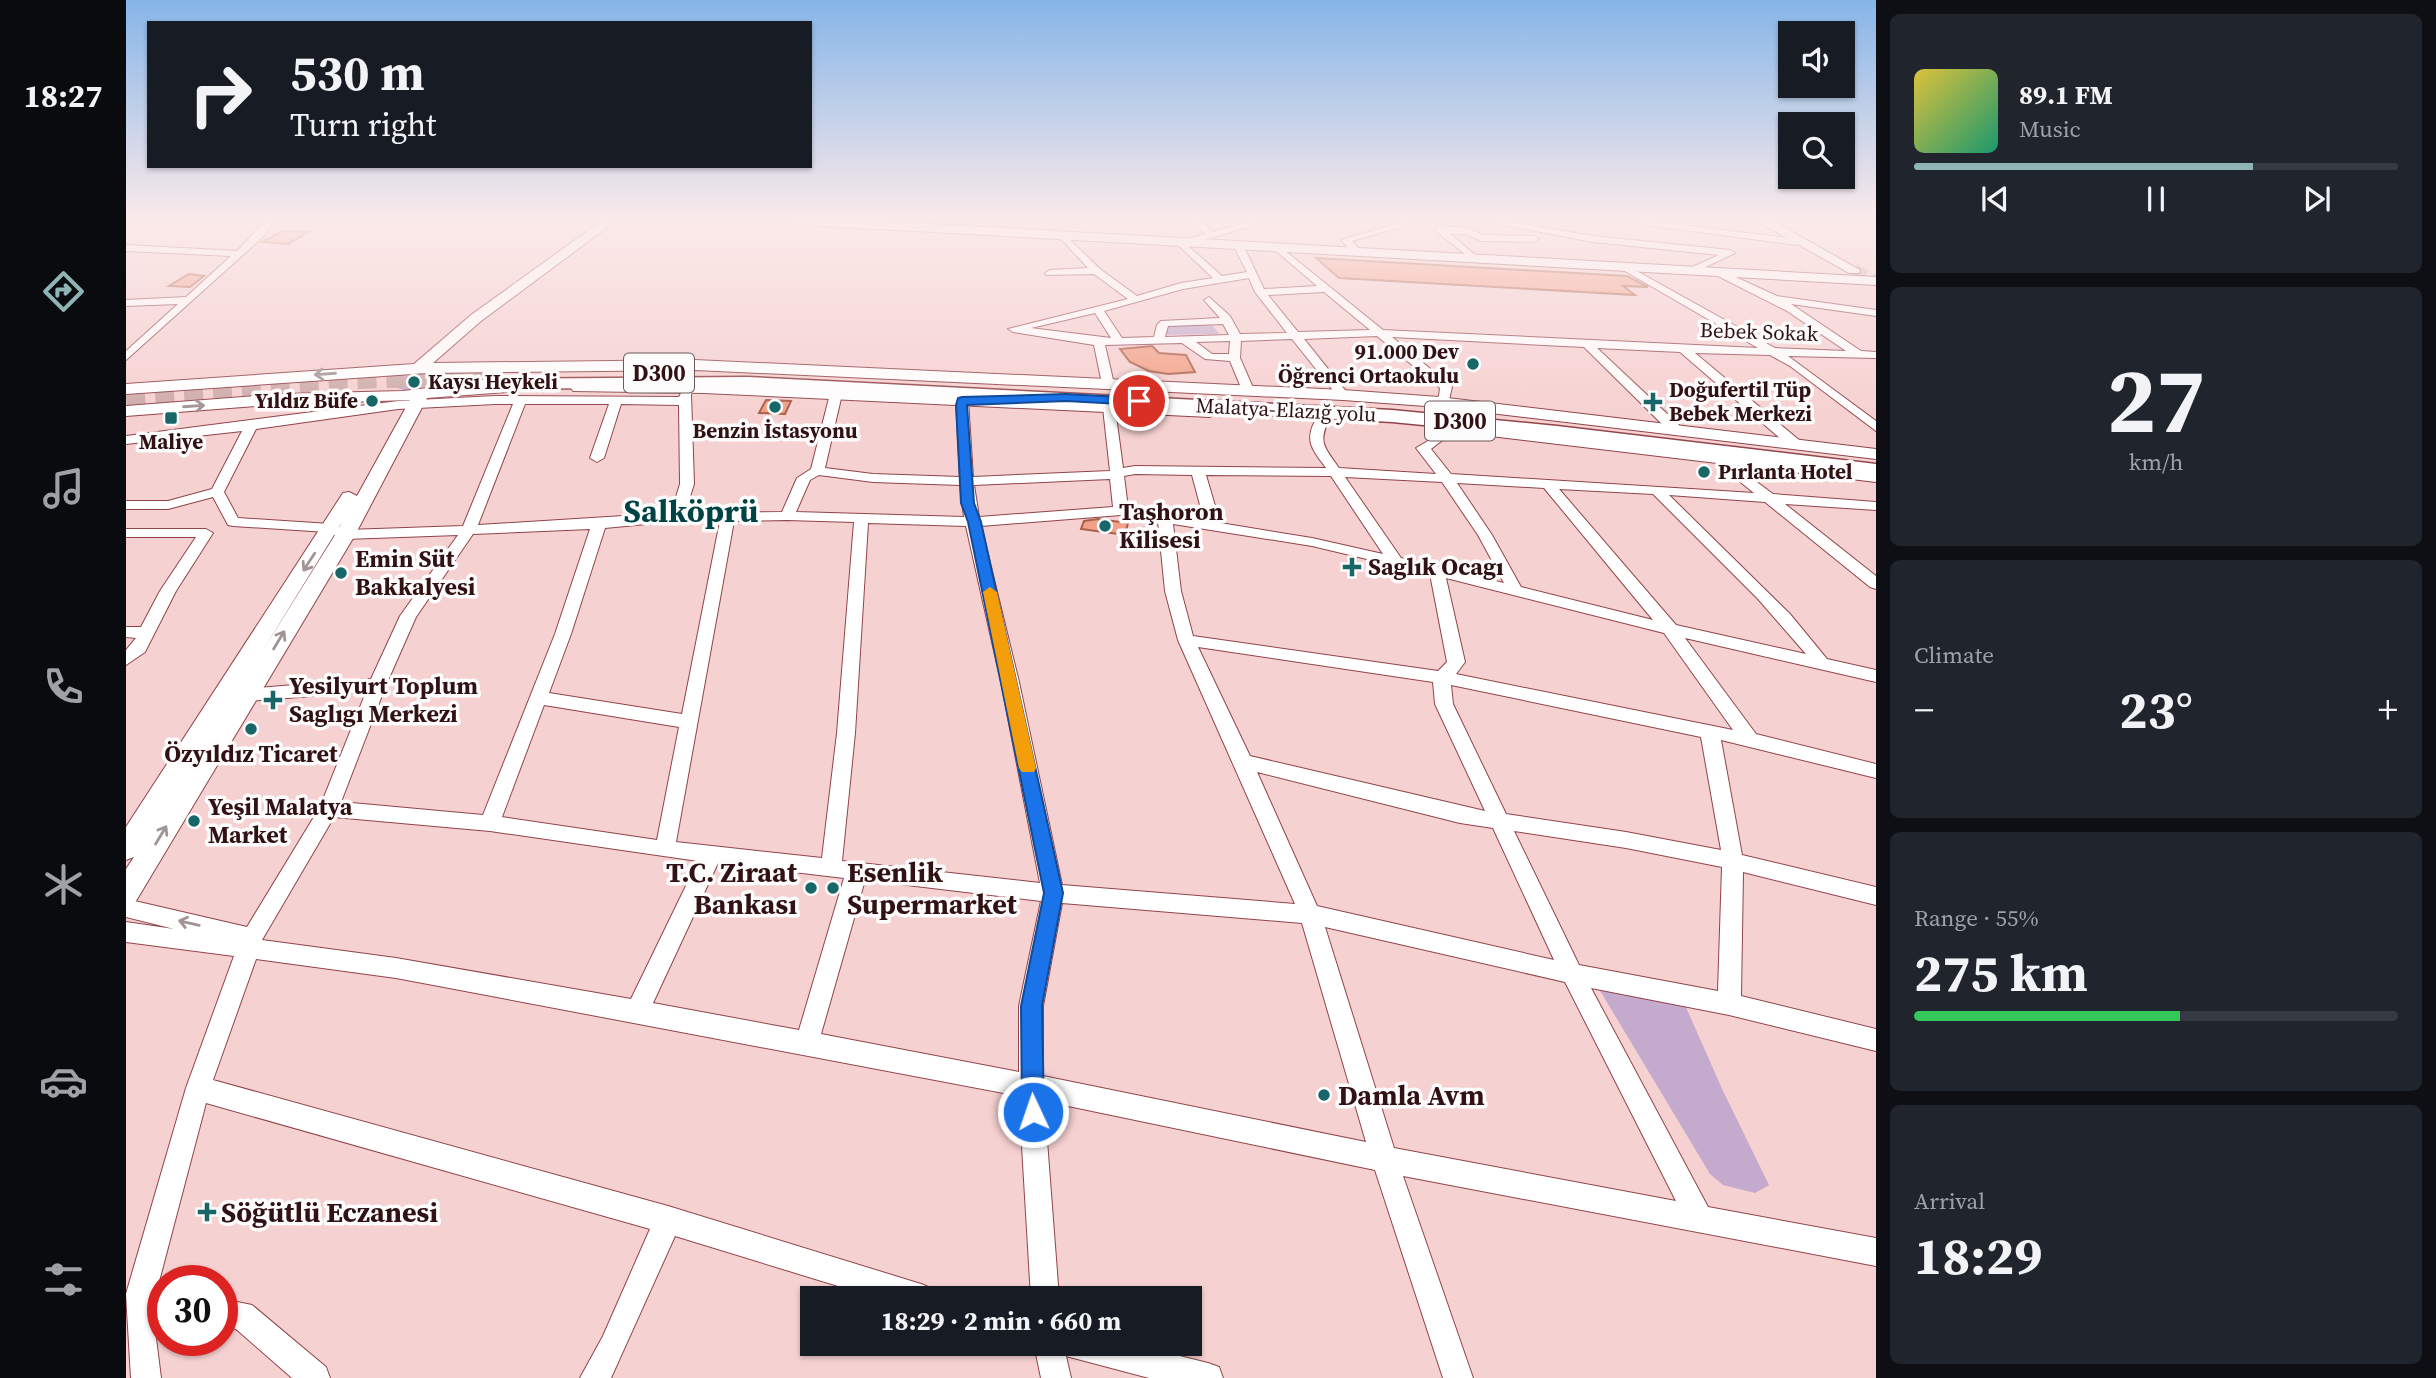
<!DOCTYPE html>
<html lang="en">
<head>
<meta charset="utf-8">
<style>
	:root { --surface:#171b24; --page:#20242c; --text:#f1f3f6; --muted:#9ea1a6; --line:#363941; --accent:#8fb4b6 }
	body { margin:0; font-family:"Source Serif 4",serif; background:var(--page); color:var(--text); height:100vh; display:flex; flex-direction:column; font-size:26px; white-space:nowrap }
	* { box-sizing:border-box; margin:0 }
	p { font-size:23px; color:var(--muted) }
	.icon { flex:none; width:38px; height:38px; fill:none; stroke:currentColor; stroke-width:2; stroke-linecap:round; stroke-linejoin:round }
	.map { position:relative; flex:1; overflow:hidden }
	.details { display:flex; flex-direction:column; gap:14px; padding:14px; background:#0d0f14; width:560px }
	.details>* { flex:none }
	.banner { position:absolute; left:21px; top:21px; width:665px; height:147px; border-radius:0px; box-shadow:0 2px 5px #0004; background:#171b24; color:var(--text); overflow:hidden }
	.tools { position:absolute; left:1652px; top:21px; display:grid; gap:14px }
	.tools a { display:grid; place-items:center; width:77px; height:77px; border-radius:0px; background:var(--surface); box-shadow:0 2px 5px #0004; font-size:35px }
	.speed { position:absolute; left:21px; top:1265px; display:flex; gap:14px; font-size:35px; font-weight:700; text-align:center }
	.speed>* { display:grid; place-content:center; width:91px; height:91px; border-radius:50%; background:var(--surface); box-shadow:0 2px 5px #0004; line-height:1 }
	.speed .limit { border:10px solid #d22; background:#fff; color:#111 }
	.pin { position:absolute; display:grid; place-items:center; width:60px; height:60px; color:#fff; margin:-30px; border:4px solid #fff; border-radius:50%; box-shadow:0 2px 7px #0007 }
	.me { position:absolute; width:77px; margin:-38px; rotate:357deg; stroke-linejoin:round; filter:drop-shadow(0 0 5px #0008) }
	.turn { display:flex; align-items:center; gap:24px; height:147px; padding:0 28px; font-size:32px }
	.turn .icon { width:91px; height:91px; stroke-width:2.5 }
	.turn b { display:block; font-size:49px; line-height:60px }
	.big { font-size:52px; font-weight:700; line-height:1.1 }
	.details .card { flex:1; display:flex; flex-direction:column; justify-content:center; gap:10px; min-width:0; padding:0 24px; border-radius:10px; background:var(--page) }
	.details .dial { align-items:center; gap:0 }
	.dial b { font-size:91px; line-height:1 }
	.song { display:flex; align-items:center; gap:21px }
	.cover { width:84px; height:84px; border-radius:10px; background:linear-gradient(135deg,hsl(50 70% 55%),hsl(160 70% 35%)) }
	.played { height:7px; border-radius:4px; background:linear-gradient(90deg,var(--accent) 70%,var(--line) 70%) }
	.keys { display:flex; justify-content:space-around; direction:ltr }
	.heat { display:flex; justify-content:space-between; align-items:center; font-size:38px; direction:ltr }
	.charge { height:10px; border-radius:5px; background:linear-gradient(90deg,#34c759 55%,var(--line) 0) }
	.trip { position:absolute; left:674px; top:1286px; width:402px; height:70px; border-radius:0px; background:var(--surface); box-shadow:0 2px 5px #0004; font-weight:700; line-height:70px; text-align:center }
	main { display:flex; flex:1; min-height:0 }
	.tabs { display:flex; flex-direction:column; width:126px; justify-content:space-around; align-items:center; background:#090b0e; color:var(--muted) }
	.tabs .icon { width:49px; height:49px }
	.tabs .current { color:var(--accent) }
	.tabs b { font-size:32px; color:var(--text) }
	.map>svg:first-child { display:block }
	.green { fill:#c4aacd }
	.building { fill:#f2a087; stroke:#aa5f48; stroke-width:2 }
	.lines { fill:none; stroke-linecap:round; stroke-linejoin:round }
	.major-tunnel { stroke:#cfabab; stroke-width:13; stroke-dasharray:13 7; stroke-linecap:butt }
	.highway-tunnel { stroke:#cfabab; stroke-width:19; stroke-dasharray:19 10; stroke-linecap:butt }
	.minor-casing { stroke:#914449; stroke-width:2 }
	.major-casing { stroke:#914449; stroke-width:2 }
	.highway-casing { stroke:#914449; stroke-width:3 }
	.minor { fill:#fff; fill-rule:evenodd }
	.major { fill:#fff; fill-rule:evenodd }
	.highway { fill:#fff; fill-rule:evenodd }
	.oneway { stroke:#a29495 }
	.route { fill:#1a73e8; stroke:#114b97; stroke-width:2 }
	.slow { fill:#f59e0b }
	.poi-dot { fill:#186668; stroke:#fcfcfc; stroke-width:2.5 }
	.labels { text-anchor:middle; stroke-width:7; stroke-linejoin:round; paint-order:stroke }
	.far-street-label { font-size:21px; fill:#311113; stroke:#fcfcfc }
	.far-poi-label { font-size:21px; font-weight:bold; fill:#311113; stroke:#fcfcfc; text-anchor:start }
	.shield { fill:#fcfcfc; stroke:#6e5859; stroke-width:2 }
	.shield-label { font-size:23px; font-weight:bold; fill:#311113 }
	.poi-label { font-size:24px; font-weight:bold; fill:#311113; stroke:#fcfcfc; text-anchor:start }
	.near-poi-label { font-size:28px; font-weight:bold; fill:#311113; stroke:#fcfcfc; text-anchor:start }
	.district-label { font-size:32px; font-weight:bold; fill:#004345; stroke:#fcfcfc }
</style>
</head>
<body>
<main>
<nav class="tabs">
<b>18:27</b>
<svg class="icon current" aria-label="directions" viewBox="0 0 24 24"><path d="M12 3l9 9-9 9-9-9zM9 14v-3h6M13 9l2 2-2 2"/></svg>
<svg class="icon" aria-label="music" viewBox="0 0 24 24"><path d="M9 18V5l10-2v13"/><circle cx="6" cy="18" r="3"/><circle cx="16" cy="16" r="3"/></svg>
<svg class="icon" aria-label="phone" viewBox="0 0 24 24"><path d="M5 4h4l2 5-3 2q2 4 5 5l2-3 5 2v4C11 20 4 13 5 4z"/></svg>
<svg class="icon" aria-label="climate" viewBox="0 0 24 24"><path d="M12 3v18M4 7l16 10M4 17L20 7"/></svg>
<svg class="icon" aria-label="car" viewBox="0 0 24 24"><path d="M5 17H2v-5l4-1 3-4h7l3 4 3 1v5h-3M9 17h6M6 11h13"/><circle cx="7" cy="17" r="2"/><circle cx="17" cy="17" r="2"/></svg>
<svg class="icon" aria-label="filters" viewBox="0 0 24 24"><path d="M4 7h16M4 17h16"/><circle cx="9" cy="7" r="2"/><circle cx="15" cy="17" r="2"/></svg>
</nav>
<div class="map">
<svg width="1750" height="1378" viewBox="0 0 1750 1378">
	<rect width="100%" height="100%" fill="#f6d1d1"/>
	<g class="green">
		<path d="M1085 323 1093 334 1033 335 1034 325Z"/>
		<path d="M301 373 308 378C298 390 279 395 267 385L275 377Z"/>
		<path d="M1473 989 1559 1005 1597 1091 1643 1185 1629 1193 1597 1185 1584 1174Z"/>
	</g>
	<g class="building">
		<path d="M157 231 182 232 162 244 136 242Z"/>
		<path d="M1190 258 1501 276 1522 287 1497 286 1509 295 1213 278Z"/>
		<path d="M63 274 78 276 64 287 43 286Z"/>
		<path d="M1026 346 1033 353 1060 355 1069 372 1042 374 1023 371 1004 362 994 349Z"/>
		<path d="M640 400 665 401 659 414 633 413Z"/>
		<path d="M972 519 1002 523 999 535 955 529 958 521Z"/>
	</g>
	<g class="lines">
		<path class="major-tunnel" d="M1728 270 1750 281"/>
		<path class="highway-tunnel" d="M0 396 217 380 365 375"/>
		<defs>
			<g id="minor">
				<path d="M140 220H149L138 236 0 360V351L52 304 0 306V300L60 297 105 256 0 251V245L111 251Z"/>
				<path d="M1065 220H1075L1087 232 1129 220H1145L1064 244 1059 241 1061 239 1079 234Z"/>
				<path d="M1282 220H1298L1226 241 1234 250 1232 252H1226L1215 240Z"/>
				<path d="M1352 220H1375L1467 236 1604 250 1609 253 1567 273 1564 272V268L1593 255 1467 242Z"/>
				<path d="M1483 220H1514L1671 239 1676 242 1671 245Z"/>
				<path d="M1741 220H1750V224L1742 222Z"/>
				<path d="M1313 226 1342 228 1357 235 1408 236 1413 239 1408 242 1355 241 1340 234H1324L1348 254V258L1345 259 1310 231V227Z"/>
				<path d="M937 233 974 269 1011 296 1055 283 1087 278 1051 244V240L1054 239 1096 276 1121 272 1107 245 1112 242 1117 245 1138 289 1191 286 1149 250V246L1152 245 1257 330 1632 348 1497 270 1495 268 1500 265 1649 348 1720 351 1661 311 1588 274 1587 272 1592 269 1651 296 1750 310V316L1665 304 1735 351 1750 352V358L1662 356 1750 421V431L1664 366 1644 355 1569 353 1673 440V446H1663L1554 352 1471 348 1553 425 1554 428 1548 432 1543 431 1458 347 1266 337 1326 387 1323 400 1313 406 1307 402 1313 396 1314 388 1251 336 1178 339 1223 395 1217 399 1213 398 1166 339 1115 341 1114 358 1128 390 1122 394 1116 390 1104 361 1079 359 1056 343 979 345 988 384 982 388 976 384 968 345 887 332 882 329 1002 299 968 274 920 275 919 273 924 270 962 268 934 238 932 236ZM1123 278 1129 292 1161 333 1114 334 1104 316 1083 297 1078 300 1094 318 1035 321 1031 325 1028 337 996 338 978 311 1057 289ZM1198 292 1244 330 1172 332 1142 295ZM969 313 985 338 905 328ZM1097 324 1103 335 1039 337 1042 326ZM1104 341 1103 354H1086L1070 342Z"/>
				<path d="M562 386 568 390 565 394 568 484 559 513 656 512 671 478 685 469 704 394 710 390 716 394 699 468 747 474 834 477 830 400 836 396 842 400 847 477 984 471 977 408 983 404 989 408 997 468 1009 466 1200 468C1189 453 1179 443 1187 425 1191 418 1191 415 1198 412L1204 416C1192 443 1197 445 1213 468L1310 474 1290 448 1312 435 1318 439 1305 449 1325 474 1628 493 1588 461V455L1593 454 1647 494 1750 502V510L1659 504 1750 576V589L1744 587 1639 502 1543 495 1664 614 1701 659 1750 670V682L1559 638 1630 734 1750 764V778L1595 740 1616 855 1750 887V905L1617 872 1615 996 1750 1029V1051L1603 1015 1465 988 1582 1207 1750 1238V1266L1277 1176 1347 1378H1317L1249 1170 918 1101 933 1298H905L893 1096 270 978 130 959 87 1080 542 1206 795 1284 805 1288 809 1298H751L549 1236 485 1378H454L477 1336 524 1229 80 1103 30 1293 37 1294V1322H28L35 1378H5L0 1294 60 1088 108 956 0 942V922L48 929 0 917V899L121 927 194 807 240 692 120 701 111 695 120 689 245 679 274 616 332 535 219 539 201 532 107 526 102 525 87 497 42 509H0V501H42L86 489 116 431 0 444V436L272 401 369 396 553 397 558 387ZM369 404H387L337 526 221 530 204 524 112 518 98 492 130 429 272 409ZM399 404H483L464 458 471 462 478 458 495 404 553 405 554 484 545 513 352 525ZM1009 474 1066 475 1078 520 1002 508 998 476ZM693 475 747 482 834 485 838 517 670 512 684 480ZM1080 475 1205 476 1257 554 1186 538 1094 523ZM1219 477 1316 482 1352 535 1378 583 1275 558ZM984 479 987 507 853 517 848 485ZM1331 483 1418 488 1527 620 1395 587 1366 535ZM1433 489 1527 494 1632 599 1680 654 1550 625ZM995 515 1032 521 1039 591 1052 640 1169 904 936 885 893 682 855 526ZM661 520 728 522 711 733 696 858 550 842 608 521ZM551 521H594L556 714 423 693 445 634 479 528ZM742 523 840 526 875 682 914 883 716 861 729 733ZM1047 524 1186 546 1304 574 1321 662 1312 671 1067 636 1055 591ZM464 529 429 634 357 815 215 802 260 685 290 617 347 534ZM1320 578 1538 633 1607 730 1330 674 1339 662ZM1072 647 1307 682 1309 704 1359 811 1124 756ZM1325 685 1575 737 1595 850 1500 832 1380 814 1327 704ZM418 705 553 727 531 840 376 817ZM1131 772 1334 823 1367 828 1428 960 1191 906ZM208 817 364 831 572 861 505 999 270 958 136 940ZM1388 831 1500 848 1596 867 1592 991 1453 965ZM592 863 718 878 673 1030 527 1003ZM739 880 915 901 893 1006V1072L695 1034ZM936 903 1176 923 1240 1142 917 1076V1006ZM1199 927 1439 982 1550 1201 1268 1148Z"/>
				<path d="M0 529H80L87 533 50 591 19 652 0 665V650L10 638 0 637V627H15L34 591 70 537H0Z"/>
				<path d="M96 1299 126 1305 200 1367 204 1378H166L110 1329 96 1327Z"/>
				<path d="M908 1344H1005L1082 1363 1093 1367 1097 1378H1023L940 1356 945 1378H915Z"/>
			</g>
			<g id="major">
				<path d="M0 220H9L0 226Z"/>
				<path d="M477 220H491L355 321 307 363 569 360 1217 390 1313 397 1750 449V459L1313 407 1217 400 569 370 301 373 0 394V384L288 364 345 315Z"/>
				<path d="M657 220H734L1750 277V285L663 224Z"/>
				<path d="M1629 220H1645L1734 270 1733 273H1723Z"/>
				<path d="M388 383 394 385 396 388 394 391 301 398 229 535 10 901 0 905V869L8 857 0 860V827L217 493 223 492 231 496 284 400 156 404 0 416V406L156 394 277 391 326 385ZM216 522 209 535 134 655Z"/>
				<path d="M453 383H578L1084 407 1092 412 1084 417 578 393 447 391 445 388Z"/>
				<path d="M1345 424 1750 472V482L1339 433 1337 429Z"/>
			</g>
			<path id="highway" d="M622 377 1266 410 1431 426 1750 464V476L1431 438 1266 422 622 387 358 389 349 384 358 379Z"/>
		</defs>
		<use href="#minor" class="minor-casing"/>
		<use href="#major" class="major-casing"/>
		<use href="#highway" class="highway-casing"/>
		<use href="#minor" class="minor"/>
		<use href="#major" class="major"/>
		<use href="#highway" class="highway"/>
	</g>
	<defs><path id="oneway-shaft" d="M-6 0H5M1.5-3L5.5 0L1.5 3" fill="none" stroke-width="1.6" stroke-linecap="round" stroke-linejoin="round" transform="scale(1.75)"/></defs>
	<g class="oneway">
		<use href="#oneway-shaft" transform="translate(199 374) rotate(176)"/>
		<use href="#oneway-shaft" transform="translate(68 406) rotate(-4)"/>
		<use href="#oneway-shaft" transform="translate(183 562) rotate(123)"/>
		<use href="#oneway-shaft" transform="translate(153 640) rotate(-59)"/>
		<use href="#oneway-shaft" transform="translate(35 835) rotate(-59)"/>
		<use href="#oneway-shaft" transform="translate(63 923) rotate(-167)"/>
	</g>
	<linearGradient id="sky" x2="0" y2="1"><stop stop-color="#86b5e8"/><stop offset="0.53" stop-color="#fbeaea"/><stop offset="1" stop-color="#fbeaea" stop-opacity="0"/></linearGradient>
	<rect width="1750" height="413" fill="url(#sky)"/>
	<path class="route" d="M940 394 1013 398 1019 401 1013 405 940 401 841 405 848 503 855 522 937 893 916 1006 918 1112 915 1120 907 1124 899 1120 896 1112 895 1006 918 893 842 522 835 503 830 405 832 398 836 397Z"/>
	<path class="slow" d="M864 587 871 592 910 768 908 772H896L893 768 857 592Z"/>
	<g class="poi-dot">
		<circle cx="1347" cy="364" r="7"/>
		<circle cx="288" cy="382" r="7"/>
		<circle cx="246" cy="401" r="7"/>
		<path d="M1523.5 391.5h7v7h7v7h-7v7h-7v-7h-7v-7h7z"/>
		<circle cx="649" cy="407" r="7"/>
		<rect x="38" y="411" width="14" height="14" rx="3.5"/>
		<circle cx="1578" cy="472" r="7"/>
		<circle cx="979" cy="526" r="7"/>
		<path d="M1222.5 556.5h7v7h7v7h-7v7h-7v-7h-7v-7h7z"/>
		<circle cx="215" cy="573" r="7"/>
		<path d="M143.5 689.5h7v7h7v7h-7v7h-7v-7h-7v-7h7z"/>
		<circle cx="125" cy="729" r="7"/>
		<circle cx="68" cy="821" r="7"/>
		<circle cx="685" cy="888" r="7"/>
		<circle cx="707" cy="888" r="7"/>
		<circle cx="1198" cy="1095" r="7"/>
		<path d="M77.5 1201.5h7v7h7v7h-7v7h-7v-7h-7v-7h7z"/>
	</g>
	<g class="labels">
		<g class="far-street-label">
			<text transform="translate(1633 332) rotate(2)" y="7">Bebek Sokak</text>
			<text transform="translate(1160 410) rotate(3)" y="7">Malatya-Elazığ yolu</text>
		</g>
		<g class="far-poi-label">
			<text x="1333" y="359" text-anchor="end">91.000 Dev<tspan x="1333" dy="24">Öğrenci Ortaokulu</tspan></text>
			<text x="302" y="389">Kaysı Heykeli</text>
			<text x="1543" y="397">Doğufertil Tüp<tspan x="1543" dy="24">Bebek Merkezi</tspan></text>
			<text x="232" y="408" text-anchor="end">Yıldız Büfe</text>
			<text x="649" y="438" text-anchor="middle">Benzin İstasyonu</text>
			<text x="45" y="449" text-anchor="middle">Maliye</text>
			<text x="1592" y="479">Pırlanta Hotel</text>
		</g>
		<g class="shield">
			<rect x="498" y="353.5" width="70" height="39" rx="5"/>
			<rect x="1299" y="401.5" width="70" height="39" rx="5"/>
		</g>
		<g class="shield-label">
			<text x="533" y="381">D300</text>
			<text x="1334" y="429">D300</text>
		</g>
		<g class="poi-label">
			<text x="993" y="520">Taşhoron<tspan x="993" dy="28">Kilisesi</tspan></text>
			<text x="229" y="567">Emin Süt<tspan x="229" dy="28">Bakkalyesi</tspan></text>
			<text x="1242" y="575">Saglık Ocagı</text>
			<text x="163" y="694">Yesilyurt Toplum<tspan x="163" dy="28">Saglıgı Merkezi</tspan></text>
			<text x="125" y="762" text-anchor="middle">Özyıldız Ticaret</text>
			<text x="82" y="815">Yeşil Malatya<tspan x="82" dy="28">Market</tspan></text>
		</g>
		<g class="near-poi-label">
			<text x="671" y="882" text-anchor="end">T.C. Ziraat<tspan x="671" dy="32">Bankası</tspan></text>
			<text x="721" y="882">Esenlik<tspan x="721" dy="32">Supermarket</tspan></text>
			<text x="1212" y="1105">Damla Avm</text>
			<text x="95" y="1222">Söğütlü Eczanesi</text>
		</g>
		<g class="district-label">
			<text x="565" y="522">Salköprü</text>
		</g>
	</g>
</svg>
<div class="tools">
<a><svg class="icon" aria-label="sound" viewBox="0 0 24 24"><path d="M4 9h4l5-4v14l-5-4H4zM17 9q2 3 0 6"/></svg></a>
<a><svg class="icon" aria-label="search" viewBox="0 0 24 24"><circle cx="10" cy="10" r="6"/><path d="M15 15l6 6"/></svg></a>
</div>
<div class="speed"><div class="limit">30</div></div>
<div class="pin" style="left:1013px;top:401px;background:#d93025"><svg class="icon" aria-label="arrive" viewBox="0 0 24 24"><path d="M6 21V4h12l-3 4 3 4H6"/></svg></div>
<svg class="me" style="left:907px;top:1112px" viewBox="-20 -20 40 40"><circle r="17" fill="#1a73e8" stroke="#fff" stroke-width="3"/><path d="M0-11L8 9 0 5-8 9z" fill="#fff"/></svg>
<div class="trip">18:29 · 2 min · 660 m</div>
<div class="banner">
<div class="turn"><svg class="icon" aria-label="right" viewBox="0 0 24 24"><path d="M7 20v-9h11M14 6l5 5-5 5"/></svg><div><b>530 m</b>Turn right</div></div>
</div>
</div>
<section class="details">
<div class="card">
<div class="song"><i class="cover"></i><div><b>89.1 FM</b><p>Music</p></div></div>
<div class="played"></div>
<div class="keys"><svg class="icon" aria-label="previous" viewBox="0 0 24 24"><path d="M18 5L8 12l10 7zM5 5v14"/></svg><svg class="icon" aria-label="pause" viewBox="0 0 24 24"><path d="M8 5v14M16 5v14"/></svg><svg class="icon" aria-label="next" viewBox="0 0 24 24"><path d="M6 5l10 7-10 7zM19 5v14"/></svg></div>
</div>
<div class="card dial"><b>27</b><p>km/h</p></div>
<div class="card"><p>Climate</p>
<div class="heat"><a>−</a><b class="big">23°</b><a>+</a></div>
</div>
<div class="card"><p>Range · 55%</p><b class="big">275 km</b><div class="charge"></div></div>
<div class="card"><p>Arrival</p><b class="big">18:29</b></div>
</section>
</main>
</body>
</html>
